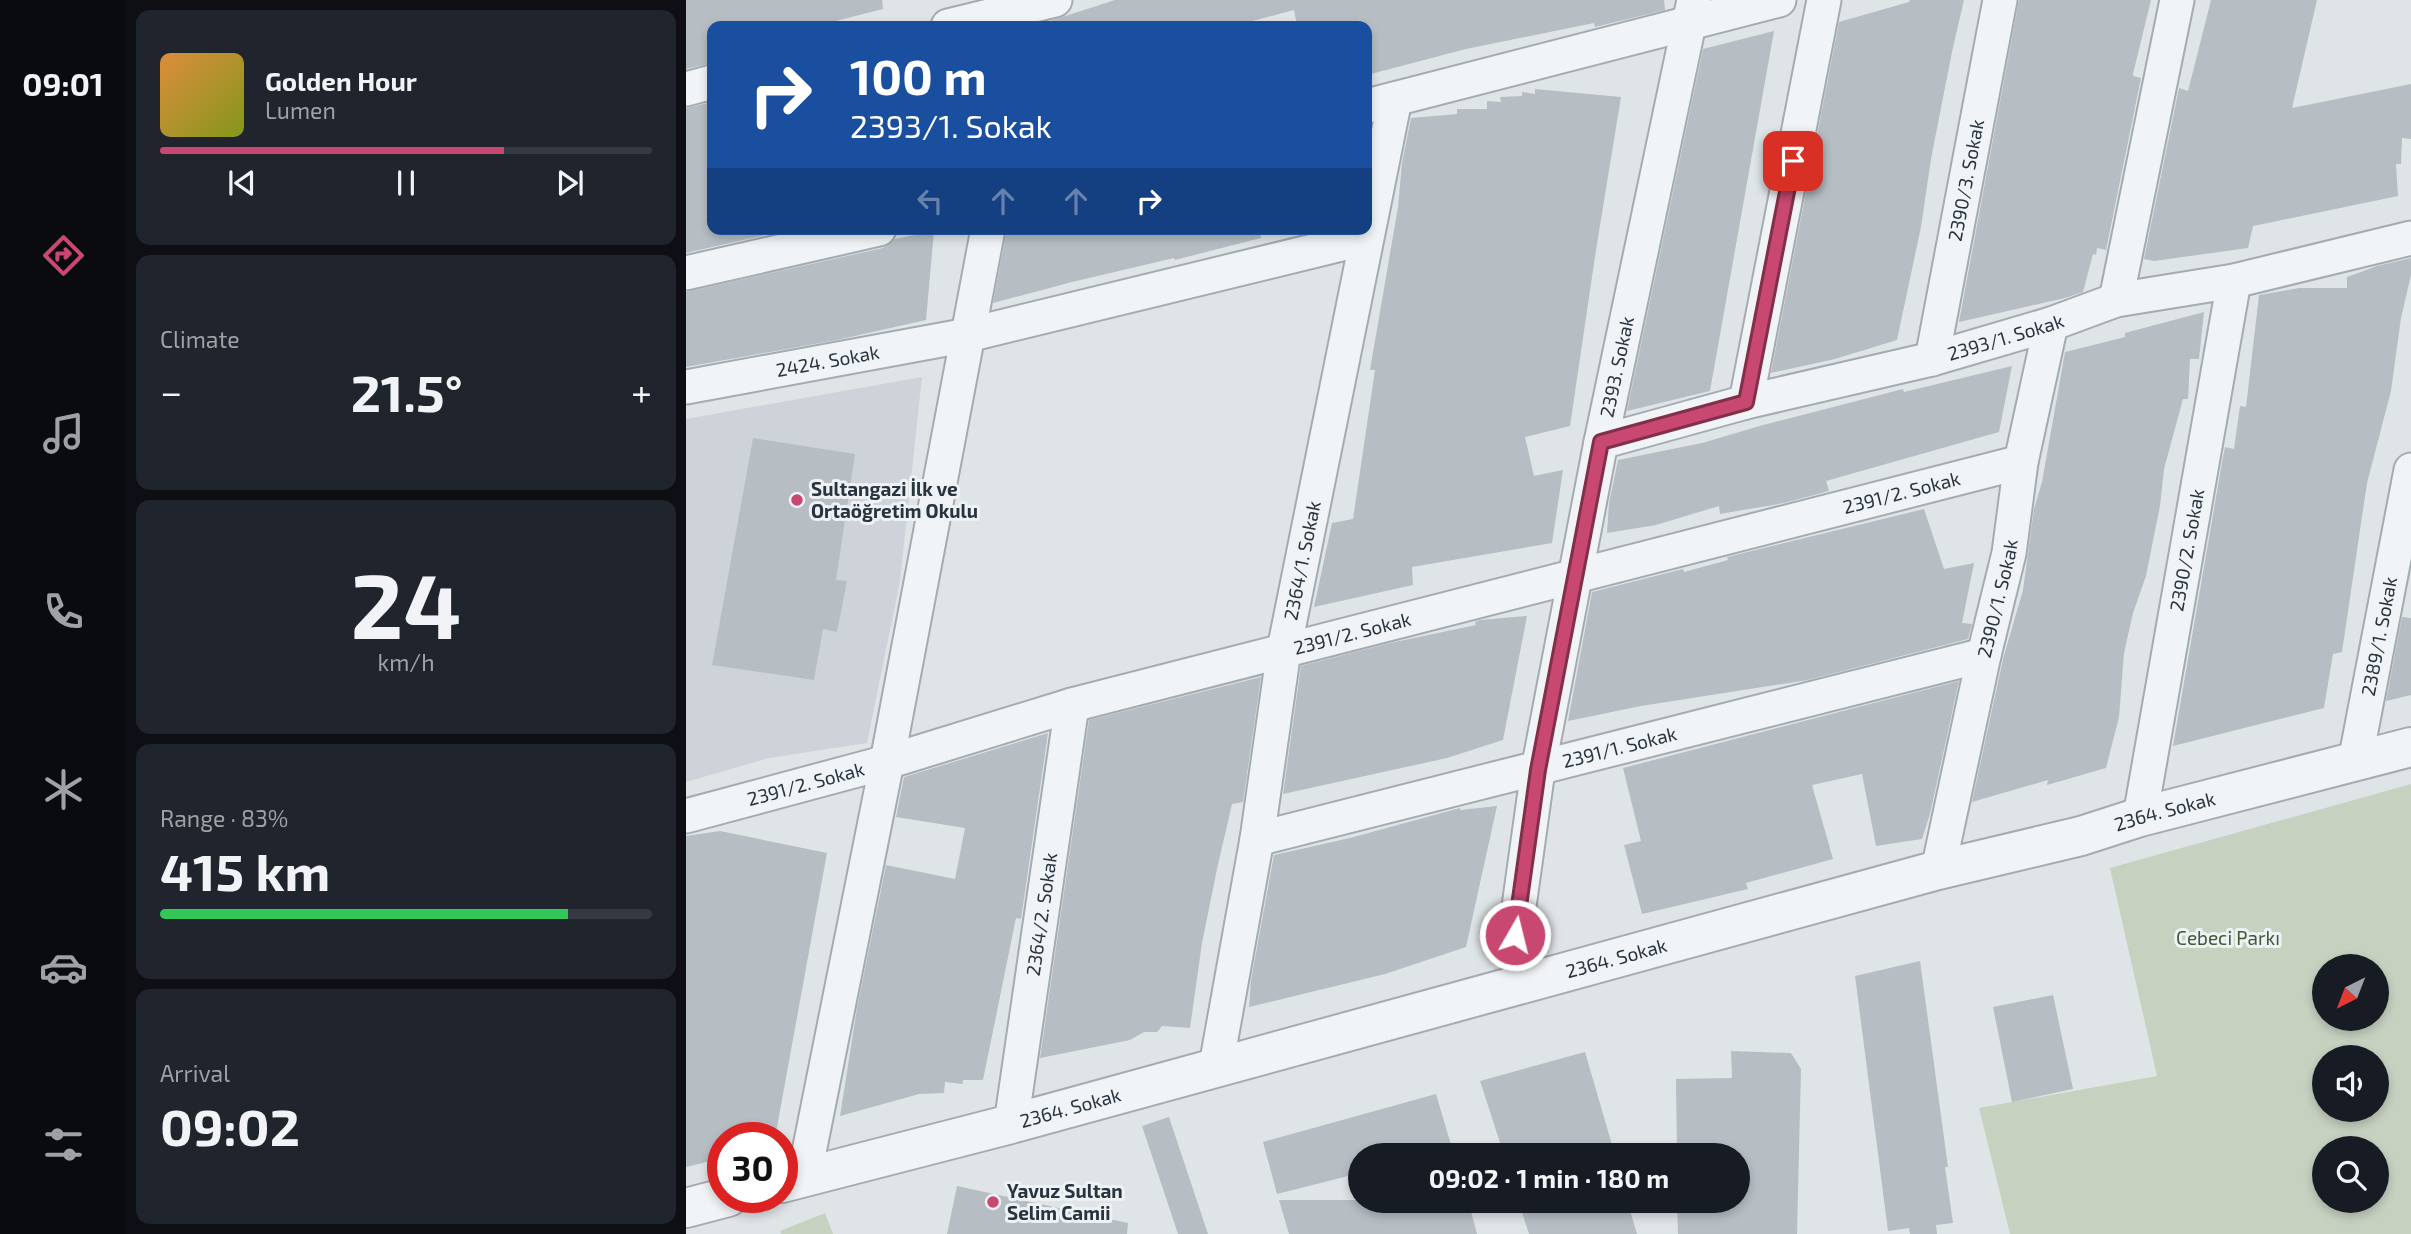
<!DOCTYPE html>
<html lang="en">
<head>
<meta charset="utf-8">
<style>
	:root { --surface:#171b24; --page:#20242c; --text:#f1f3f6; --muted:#9ea1a6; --line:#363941; --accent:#c84871 }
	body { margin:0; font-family:"Exo 2",sans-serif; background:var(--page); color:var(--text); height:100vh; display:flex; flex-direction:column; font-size:26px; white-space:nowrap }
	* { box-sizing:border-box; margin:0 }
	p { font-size:23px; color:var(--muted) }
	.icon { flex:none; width:38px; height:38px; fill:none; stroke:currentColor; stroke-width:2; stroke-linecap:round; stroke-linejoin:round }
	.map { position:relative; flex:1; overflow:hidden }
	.drawer { display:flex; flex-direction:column; gap:10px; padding:10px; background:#0d0f14; width:560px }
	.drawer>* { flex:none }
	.guide { position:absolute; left:21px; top:21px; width:665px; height:214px; border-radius:14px; box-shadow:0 4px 10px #0003; background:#1a4fa0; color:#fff; overflow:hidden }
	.needle { width:46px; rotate:222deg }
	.buttons { position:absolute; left:1626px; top:954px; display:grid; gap:14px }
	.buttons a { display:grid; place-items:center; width:77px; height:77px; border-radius:50%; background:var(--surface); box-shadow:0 4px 10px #0003; font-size:35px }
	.speed { position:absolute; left:21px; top:1122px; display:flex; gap:14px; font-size:35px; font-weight:700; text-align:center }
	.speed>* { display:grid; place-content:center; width:91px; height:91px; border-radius:50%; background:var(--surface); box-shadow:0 4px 10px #0003; line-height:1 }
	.speed .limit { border:10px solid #d22; background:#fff; color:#111 }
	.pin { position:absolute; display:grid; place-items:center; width:60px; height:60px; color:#fff; margin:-30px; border-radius:14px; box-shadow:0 4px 10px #0006 }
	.me { position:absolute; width:77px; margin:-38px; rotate:8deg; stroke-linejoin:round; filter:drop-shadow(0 0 5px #0008) }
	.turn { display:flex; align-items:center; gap:24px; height:147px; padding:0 28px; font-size:32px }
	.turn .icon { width:91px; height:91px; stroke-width:2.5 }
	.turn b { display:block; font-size:49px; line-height:60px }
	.lanes { display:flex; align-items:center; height:66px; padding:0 28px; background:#0003; justify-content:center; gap:35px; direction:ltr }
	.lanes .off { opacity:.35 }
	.big { font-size:52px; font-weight:700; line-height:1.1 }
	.drawer .tile { flex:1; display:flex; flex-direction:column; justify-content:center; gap:10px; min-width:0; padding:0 24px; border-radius:14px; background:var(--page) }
	.drawer .dial { align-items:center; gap:0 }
	.dial b { font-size:91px; line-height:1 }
	.song { display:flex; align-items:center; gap:21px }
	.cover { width:84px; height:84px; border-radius:10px; background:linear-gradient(135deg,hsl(30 70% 55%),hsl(70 70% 35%)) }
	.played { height:7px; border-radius:4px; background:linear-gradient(90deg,var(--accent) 70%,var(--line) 70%) }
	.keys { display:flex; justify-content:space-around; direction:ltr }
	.heat { display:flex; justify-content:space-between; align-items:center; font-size:38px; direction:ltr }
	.charge { height:10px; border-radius:5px; background:linear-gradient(90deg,#34c759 83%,var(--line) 0) }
	.trip { position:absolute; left:662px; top:1143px; width:402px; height:70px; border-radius:35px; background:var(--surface); box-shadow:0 4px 10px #0003; font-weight:700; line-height:70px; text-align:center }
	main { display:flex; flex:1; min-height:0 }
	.tabs { display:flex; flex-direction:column; width:126px; justify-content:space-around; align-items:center; background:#090b0e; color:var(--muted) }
	.tabs .icon { width:49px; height:49px }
	.tabs .active { color:var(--accent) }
	.tabs b { font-size:32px; color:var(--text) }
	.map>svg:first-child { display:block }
	.built { fill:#cdd3d9 }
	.green { fill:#c7d1c0; fill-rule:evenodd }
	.building { fill:#b6bec4 }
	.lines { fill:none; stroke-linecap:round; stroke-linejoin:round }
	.minor-casing { stroke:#a4acb1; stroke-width:37 }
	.tertiary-casing { stroke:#a4acb1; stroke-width:42 }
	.minor { stroke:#f1f4f6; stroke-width:33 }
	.tertiary { stroke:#f1f4f6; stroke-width:38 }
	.route-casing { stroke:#822f49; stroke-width:18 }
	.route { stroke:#c84871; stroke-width:12 }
	.poi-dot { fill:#c84871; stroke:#eef2f5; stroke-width:2.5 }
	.labels { text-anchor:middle; stroke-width:6; stroke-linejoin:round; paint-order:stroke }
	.street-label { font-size:19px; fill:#28343e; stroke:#eef2f5 }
	.poi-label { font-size:19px; font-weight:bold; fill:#28343e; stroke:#eef2f5; text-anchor:start }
	.park-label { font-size:19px; fill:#435936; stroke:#eef2f5 }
</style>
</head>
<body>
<main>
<nav class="tabs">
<b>09:01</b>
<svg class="icon active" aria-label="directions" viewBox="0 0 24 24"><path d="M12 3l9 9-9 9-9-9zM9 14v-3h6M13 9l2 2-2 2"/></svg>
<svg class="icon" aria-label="music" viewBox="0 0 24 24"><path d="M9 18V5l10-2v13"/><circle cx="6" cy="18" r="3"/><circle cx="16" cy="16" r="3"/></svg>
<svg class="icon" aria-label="phone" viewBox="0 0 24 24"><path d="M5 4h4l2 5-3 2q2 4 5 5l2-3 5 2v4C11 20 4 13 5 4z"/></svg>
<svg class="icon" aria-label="climate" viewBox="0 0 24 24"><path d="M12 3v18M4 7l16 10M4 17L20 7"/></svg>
<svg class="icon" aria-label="car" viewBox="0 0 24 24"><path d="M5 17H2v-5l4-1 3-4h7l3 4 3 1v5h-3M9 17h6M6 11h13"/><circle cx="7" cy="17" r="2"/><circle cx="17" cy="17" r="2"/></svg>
<svg class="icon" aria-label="filters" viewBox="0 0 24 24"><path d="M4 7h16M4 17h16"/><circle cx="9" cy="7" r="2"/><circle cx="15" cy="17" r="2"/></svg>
</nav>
<section class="drawer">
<div class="tile">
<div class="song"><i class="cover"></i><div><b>Golden Hour</b><p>Lumen</p></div></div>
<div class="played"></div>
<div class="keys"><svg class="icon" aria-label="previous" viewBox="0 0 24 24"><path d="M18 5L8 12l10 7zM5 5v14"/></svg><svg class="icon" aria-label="pause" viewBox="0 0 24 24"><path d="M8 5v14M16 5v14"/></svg><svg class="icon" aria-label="next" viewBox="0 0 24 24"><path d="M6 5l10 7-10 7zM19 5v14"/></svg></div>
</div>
<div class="tile"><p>Climate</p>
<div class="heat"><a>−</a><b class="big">21.5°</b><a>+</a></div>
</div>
<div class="tile dial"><b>24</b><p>km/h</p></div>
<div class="tile"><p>Range · 83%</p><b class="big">415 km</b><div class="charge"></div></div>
<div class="tile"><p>Arrival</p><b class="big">09:02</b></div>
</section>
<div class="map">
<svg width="1725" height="1234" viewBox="0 0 1725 1234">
	<rect width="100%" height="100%" fill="#dfe4e7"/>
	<path class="built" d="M236 377 214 581 181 743 83 758 0 782V419Z"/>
	<g class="green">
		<path d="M1725 784V1234H1324L1293 1108 1471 1076 1424 868ZM1638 966H1690V1018H1638ZM1638 1057H1690V1110H1638ZM1638 1148H1690V1200H1638Z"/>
		<path d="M139 1213 147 1234H95L94 1231Z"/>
	</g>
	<g class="building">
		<path d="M0 0H196L197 9 130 26H26V63L0 69Z"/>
		<path d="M429 0H978L979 10 909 27 908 23 780 49 681 75V26H611L608 10 548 26H365L364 21Z"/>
		<path d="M1224 0H1278L1266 52 1245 159 1235 227 1211 340 1149 359 1085 373 1153 22 1223 2Z"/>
		<path d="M1333 0H1465L1447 74V76L1455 78 1420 250 1411 248 1410 255 1407 254 1397 292 1379 298 1273 322Z"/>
		<path d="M1525 0H1631L1606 108 1725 84V139L1716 138 1715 164H1710L1712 196 1567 226 1562 248 1468 261 1458 259 1493 88 1502 91Z"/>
		<path d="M1088 31 1024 391 941 411 1017 49Z"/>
		<path d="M849 89 935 97 910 250 884 426 839 437 848 476 877 470 866 543 726 567 727 585 628 607 646 523 667 519 689 370H684L712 207 716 163 725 118 771 114V109H801V101L815 102 814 97 836 96V92L849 94Z"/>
		<path d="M26 102V229H105L0 253V108Z"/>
		<path d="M321 229H573L575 238 489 260 488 258 386 282 307 303Z"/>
		<path d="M248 231 240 320 151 340 0 367V292L197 248 209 239Z"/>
		<path d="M1725 258V275L1715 318 1705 391 1681 483 1656 652 1647 654 1638 708 1487 746 1537 457 1539 447 1548 449 1554 406 1560 407 1573 295 1613 288H1661V277L1691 266Z"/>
		<path d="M1518 312 1513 359H1504L1502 399H1497L1478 469 1474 506 1460 576 1447 613 1438 653 1433 717 1420 768 1361 785 1362 780 1286 802 1317 659 1337 590 1348 509 1356 482 1379 352 1439 337V333Z"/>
		<path d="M1326 366 1313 432 1140 481 1143 491 1098 503 1034 514 1033 506 970 525 921 533 923 503 932 460 1016 443 1077 425 1217 389 1218 392Z"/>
		<path d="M67 438 169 454 150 580 161 581 151 632 137 629 128 680 26 665Z"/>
		<path d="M1238 509 1258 569 1288 563 1276 623 1286 624 1282 639 1122 680 955 706 882 721 906 592 997 569 998 572 1042 560 1041 557Z"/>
		<path d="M841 616 817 740 761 758 597 794 615 666 704 643 790 625 789 622 794 620Z"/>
		<path d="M1716 617 1725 618V695L1700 701Z"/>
		<path d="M575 677 557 802 546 804 531 869 516 943 504 1028 476 1026 471 1032H458L444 1040 354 1058 403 720Z"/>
		<path d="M1273 681 1244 814 1236 839 1190 846 1176 774 1126 785 1147 859 1060 883 1062 889 956 914 938 845 955 841 937 768Z"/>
		<path d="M362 733 335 919 330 918 297 1080H277V1084L259 1082 258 1093 233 1094 154 1116 171 1008 200 865 269 879 279 828 210 817 218 777Z"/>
		<path d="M811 806 780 947 699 974 563 1007 565 980 588 855 664 838 774 808V810Z"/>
		<path d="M34 831 141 853 89 1138H37V1158L0 1167V836Z"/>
		<path d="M1234 961 1262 1167H1259L1267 1223 1250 1225 1251 1234H1224L1223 1228 1202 1231 1169 976Z"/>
		<path d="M1367 995 1387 1089 1326 1102 1307 1007Z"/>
		<path d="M1045 1051 1105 1053 1115 1069 1111 1234H992L991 1200H1052V1155H991L990 1079 1046 1078Z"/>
		<path d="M899 1052 929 1155H818L794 1081Z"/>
		<path d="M750 1094 766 1148 740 1155H674V1173L591 1194 577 1142Z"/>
		<path d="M483 1117 522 1234H492L456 1126Z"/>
		<path d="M271 1186 442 1223 441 1234H261Z"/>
		<path d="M593 1200H782L791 1234H603Z"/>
		<path d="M832 1200H941L951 1234H843Z"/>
	</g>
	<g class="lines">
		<defs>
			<g id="minor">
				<path d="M262 26 369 0"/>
				<path d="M0 89 26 82"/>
				<path d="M681 106 1093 0"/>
				<path d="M0 273 193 229"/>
				<path d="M1430 300 1491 0"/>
				<path id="s1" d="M1246 359 1314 0"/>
				<path id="s2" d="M0 387 282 335 680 238"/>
				<path d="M1060 402 1138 0"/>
				<path id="s3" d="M915 442 1060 402 1246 359 1365 324 1430 300 1548 281 1725 238"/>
				<path id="s4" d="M1669 762 1725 470"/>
				<path id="s5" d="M0 816 201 762 386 705 1335 462"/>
				<path id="s6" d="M1454 817 1548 281"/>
				<path id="s7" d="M571 839 1298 655"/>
				<path id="s8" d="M1252 870 1298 655 1323 553 1335 462 1365 324"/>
				<path id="s9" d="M841 982 829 935 852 770 915 442 1008 0"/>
				<path id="s10" d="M530 1066 571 839 598 650 709 99"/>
				<path id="s11" d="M325 1124 386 705"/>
				<path d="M118 1177 201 762 302 229"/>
			</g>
			<g id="tertiary">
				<path id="s12" d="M96 1183 325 1124 1252 870 1395 836 1454 817 1725 747"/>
				<path d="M0 1208 42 1197"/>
			</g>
		</defs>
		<use href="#minor" class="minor-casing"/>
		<use href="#tertiary" class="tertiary-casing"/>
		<use href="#minor" class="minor"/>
		<use href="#tertiary" class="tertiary"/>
	</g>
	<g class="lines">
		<defs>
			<path id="route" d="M829 935 852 770 915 442 1060 402 1107 161"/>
		</defs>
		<use href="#route" class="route-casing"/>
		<use href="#route" class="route"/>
	</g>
	<g class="poi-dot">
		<circle cx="111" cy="500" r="7"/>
		<circle cx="307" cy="1202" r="7"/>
	</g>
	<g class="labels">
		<g class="street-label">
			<text dy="7" stroke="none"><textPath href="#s1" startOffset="182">2390/3. Sokak</textPath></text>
			<text dy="7" stroke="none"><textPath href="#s3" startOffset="418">2393/1. Sokak</textPath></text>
			<text dy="7" stroke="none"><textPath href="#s2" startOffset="144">2424. Sokak</textPath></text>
			<text dy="7" stroke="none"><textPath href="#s9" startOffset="626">2393. Sokak</textPath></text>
			<text dy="7" stroke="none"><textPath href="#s5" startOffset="1258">2391/2. Sokak</textPath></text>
			<text dy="7" stroke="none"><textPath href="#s6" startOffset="271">2390/2. Sokak</textPath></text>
			<text dy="7" stroke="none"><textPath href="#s10" startOffset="513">2364/1. Sokak</textPath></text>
			<text dy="7" stroke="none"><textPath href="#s8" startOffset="278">2390/1. Sokak</textPath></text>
			<text dy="7" stroke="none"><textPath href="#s5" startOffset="691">2391/2. Sokak</textPath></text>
			<text dy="7" stroke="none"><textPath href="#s4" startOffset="128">2389/1. Sokak</textPath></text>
			<text dy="7" stroke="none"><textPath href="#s7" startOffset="374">2391/1. Sokak</textPath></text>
			<text dy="7" stroke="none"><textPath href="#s5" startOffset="124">2391/2. Sokak</textPath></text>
			<text dy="7" stroke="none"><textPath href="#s12" startOffset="1432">2364. Sokak</textPath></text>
			<text dy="7" stroke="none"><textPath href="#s11" startOffset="212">2364/2. Sokak</textPath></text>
			<text dy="7" stroke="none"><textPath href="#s12" startOffset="864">2364. Sokak</textPath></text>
			<text dy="7" stroke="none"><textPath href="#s12" startOffset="298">2364. Sokak</textPath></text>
		</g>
		<g class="poi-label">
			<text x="125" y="496">Sultangazi İlk ve<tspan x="125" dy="22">Ortaöğretim Okulu</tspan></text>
			<text x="321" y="1198">Yavuz Sultan<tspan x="321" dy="22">Selim Camii</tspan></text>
		</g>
		<g class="park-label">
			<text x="1542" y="945">Cebeci Parkı</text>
		</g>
	</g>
</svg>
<div class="buttons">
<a><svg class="needle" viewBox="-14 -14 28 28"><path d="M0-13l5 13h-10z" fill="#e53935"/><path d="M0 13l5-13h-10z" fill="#9ea1a6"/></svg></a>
<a><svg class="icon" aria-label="sound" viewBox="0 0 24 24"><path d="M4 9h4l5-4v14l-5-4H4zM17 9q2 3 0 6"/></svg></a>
<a><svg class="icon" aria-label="search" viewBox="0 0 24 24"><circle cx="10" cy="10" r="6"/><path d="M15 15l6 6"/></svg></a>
</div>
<div class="speed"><div class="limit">30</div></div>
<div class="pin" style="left:1107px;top:161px;background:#d93025"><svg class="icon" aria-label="arrive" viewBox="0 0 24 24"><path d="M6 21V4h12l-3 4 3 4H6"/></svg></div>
<svg class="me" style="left:829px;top:935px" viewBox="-20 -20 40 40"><circle r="17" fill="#c84871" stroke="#fff" stroke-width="3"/><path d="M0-11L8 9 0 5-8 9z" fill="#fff"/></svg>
<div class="trip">09:02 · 1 min · 180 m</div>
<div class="guide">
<div class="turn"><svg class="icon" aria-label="right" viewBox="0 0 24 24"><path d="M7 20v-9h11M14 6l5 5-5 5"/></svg><div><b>100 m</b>2393/1. Sokak</div></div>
<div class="lanes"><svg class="icon off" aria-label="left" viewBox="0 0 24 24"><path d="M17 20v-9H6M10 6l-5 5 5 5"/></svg><svg class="icon off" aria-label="ahead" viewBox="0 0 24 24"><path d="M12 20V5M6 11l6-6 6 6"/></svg><svg class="icon off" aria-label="ahead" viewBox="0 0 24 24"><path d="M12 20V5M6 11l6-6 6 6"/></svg><svg class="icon" aria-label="right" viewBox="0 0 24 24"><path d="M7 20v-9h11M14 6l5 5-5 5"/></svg></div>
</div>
</div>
</main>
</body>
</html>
